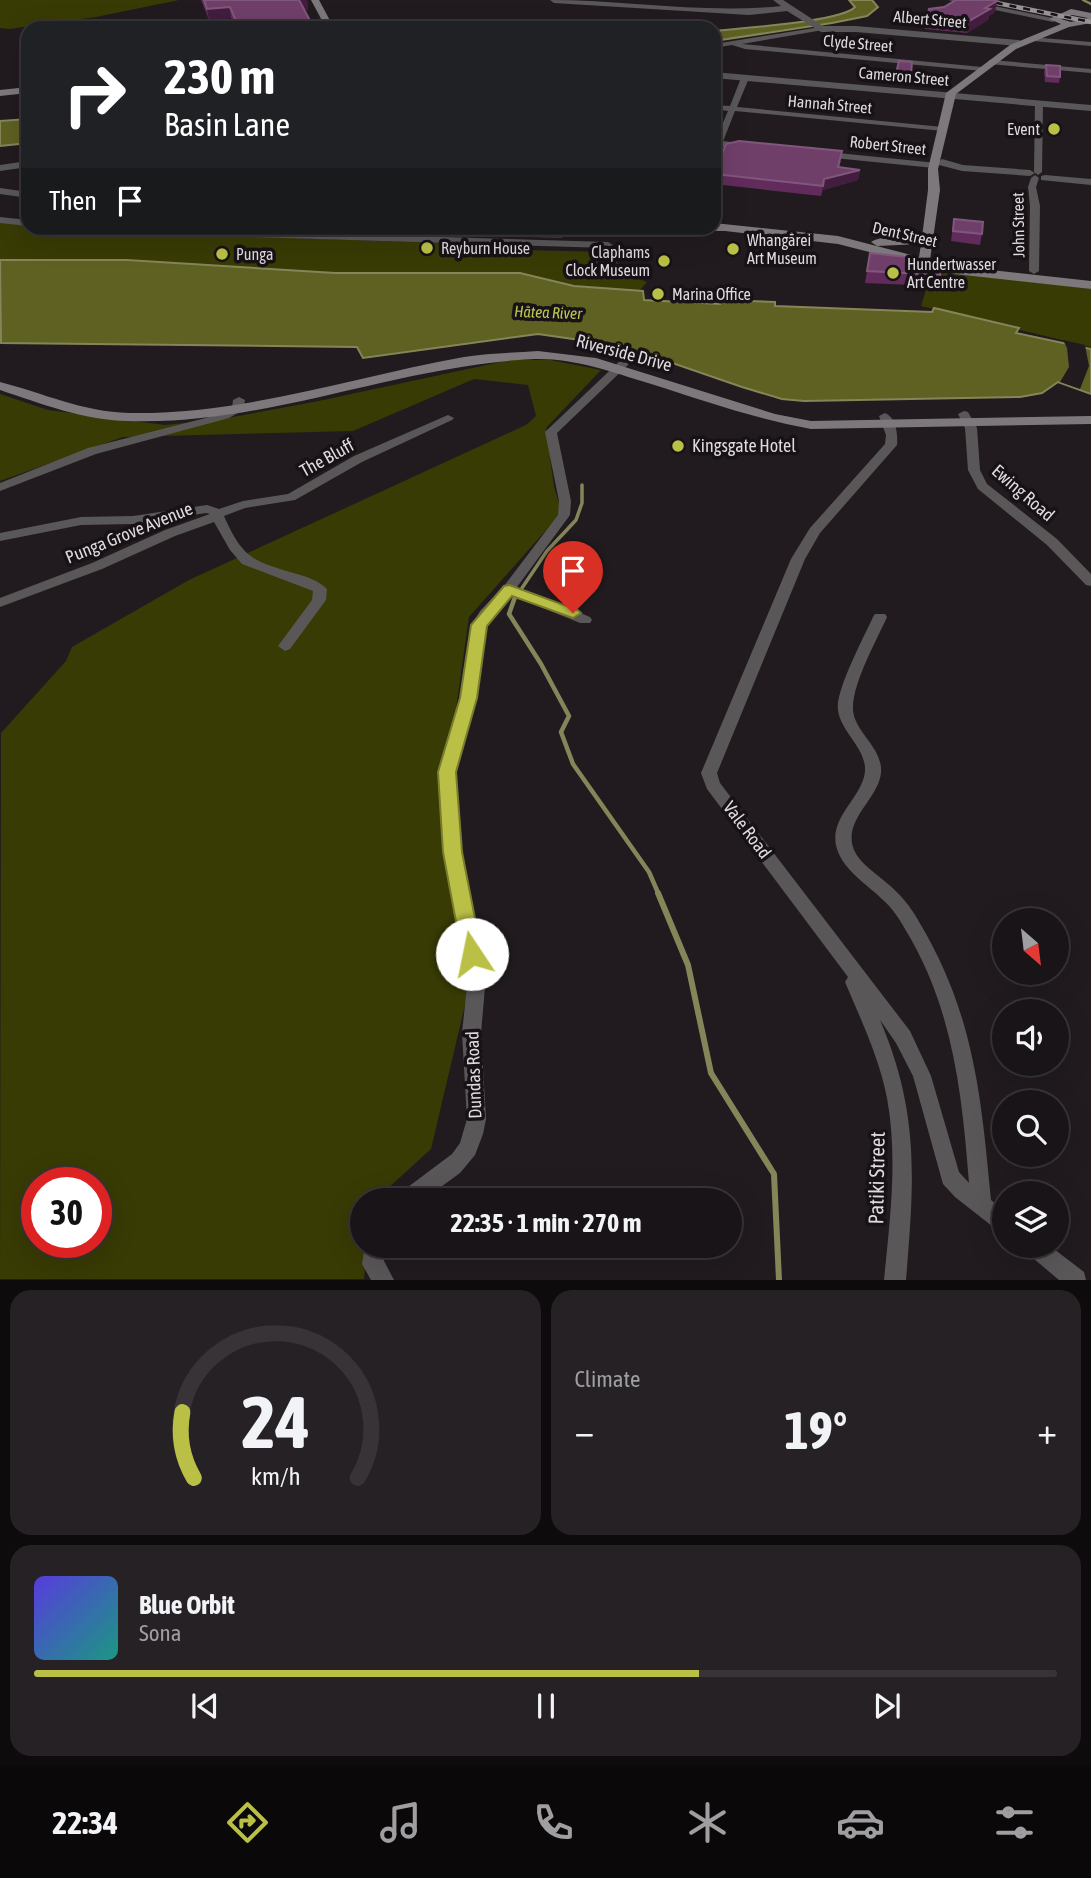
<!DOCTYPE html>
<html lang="en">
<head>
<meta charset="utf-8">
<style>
	:root { --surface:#191417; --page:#262124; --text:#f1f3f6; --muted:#9f9ea1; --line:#373336; --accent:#bac045 }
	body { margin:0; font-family:"Asap Condensed",sans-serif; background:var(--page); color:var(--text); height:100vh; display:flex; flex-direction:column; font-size:26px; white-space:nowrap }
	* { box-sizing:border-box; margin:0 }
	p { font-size:23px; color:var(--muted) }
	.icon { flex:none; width:38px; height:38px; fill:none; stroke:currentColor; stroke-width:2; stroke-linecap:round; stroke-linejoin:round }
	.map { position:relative; height:1280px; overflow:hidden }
	.drawer { display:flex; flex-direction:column; gap:10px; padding:10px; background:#0e0b0d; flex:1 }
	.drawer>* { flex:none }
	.banner { position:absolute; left:21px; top:21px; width:700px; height:214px; border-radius:21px; box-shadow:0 7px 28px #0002,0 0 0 2px var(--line); background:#202124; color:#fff; overflow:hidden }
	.needle { width:46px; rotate:152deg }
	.buttons { position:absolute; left:992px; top:908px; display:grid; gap:14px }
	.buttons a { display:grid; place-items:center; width:77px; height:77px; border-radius:50%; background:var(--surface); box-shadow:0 7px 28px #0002,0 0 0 2px var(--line); font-size:35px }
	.speed { position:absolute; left:21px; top:1167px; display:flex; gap:14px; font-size:35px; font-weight:700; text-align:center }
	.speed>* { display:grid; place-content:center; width:91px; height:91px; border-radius:50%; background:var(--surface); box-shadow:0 7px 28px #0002,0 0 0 2px var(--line); line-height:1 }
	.speed .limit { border:10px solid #d22; background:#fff; color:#111 }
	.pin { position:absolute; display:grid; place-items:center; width:60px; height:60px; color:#fff; margin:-72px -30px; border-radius:50% 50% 50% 0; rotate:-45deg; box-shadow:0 0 7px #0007 }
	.pin .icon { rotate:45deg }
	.me { position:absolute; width:77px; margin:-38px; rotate:349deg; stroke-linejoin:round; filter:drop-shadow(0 0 5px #0008) }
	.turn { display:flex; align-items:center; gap:24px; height:147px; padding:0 28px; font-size:32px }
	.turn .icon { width:91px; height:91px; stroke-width:2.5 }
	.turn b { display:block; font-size:49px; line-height:60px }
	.then { display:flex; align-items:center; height:66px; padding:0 28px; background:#0003; gap:14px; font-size:26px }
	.big { font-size:52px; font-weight:700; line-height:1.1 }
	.drawer .card { flex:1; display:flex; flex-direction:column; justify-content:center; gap:10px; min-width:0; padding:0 24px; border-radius:21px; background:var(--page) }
	.drawer .dial { align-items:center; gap:0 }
	.dial svg { height:182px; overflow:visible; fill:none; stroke:var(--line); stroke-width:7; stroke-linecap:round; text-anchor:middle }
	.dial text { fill:var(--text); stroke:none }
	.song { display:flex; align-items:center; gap:21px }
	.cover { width:84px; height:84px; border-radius:10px; background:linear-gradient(135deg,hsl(250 70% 55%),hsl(170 70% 35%)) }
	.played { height:7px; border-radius:4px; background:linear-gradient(90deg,var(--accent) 65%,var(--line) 65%) }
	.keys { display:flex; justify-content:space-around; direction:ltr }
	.heat { display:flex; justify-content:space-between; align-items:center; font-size:38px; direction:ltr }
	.drawer .tiles { flex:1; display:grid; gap:10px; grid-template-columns:1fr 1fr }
	.card:last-child { grid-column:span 2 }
	.trip { position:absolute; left:350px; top:1188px; width:392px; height:70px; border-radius:35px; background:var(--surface); box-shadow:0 7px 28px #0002,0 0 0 2px var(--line); font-weight:700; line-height:70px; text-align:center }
	.dock { display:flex; height:112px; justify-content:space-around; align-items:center; background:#0a0809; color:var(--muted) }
	.dock .icon { width:49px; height:49px }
	.dock .on { color:var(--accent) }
	.dock b { font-size:32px; color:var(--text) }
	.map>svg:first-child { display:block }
	.green { fill:#383b04; fill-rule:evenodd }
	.water { fill:#5e6121; stroke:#85855a; stroke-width:2 }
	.pier { fill:#211b1f }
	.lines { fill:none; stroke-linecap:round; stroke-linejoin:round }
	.stream-far3 { stroke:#85855a; stroke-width:2.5 }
	.stream-far2 { stroke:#85855a; stroke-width:3.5 }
	.stream-far1 { stroke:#85855a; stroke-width:4.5 }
	.stream { stroke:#85855a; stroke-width:6 }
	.minor { fill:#5a5759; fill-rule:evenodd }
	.tertiary { fill:#5a5759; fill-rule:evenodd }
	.secondary { fill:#7d787c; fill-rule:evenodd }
	.rail-casing { stroke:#979296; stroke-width:4.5 }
	.rail { stroke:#171216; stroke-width:2.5; stroke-dasharray:7; stroke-linecap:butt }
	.wall { fill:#612c5c }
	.shaded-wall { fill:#421d3e }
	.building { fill:#6f3f6a; stroke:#80577c; stroke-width:2 }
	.route { fill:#bac045; stroke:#797d2d; stroke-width:2 }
	.poi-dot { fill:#bac045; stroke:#171216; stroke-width:2.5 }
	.labels { text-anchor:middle; stroke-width:7; stroke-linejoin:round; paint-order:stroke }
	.far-street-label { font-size:16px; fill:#dfdade; stroke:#171216 }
	.far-poi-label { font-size:16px; fill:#dfdade; stroke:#171216; text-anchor:start }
	.far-water-label { font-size:16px; font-style:italic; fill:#c0c753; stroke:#171216 }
	.street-label { font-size:18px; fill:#dfdade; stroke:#171216 }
	.poi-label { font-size:18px; fill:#dfdade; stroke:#171216; text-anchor:start }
	.near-street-label { font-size:21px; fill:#dfdade; stroke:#171216 }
</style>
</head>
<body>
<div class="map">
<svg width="1091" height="1280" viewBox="0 0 1091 1280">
	<rect width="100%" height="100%" fill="#211b1f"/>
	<g class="green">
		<path d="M0 0H179L96 17 9 29 0 28Z"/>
		<path d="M0 222 65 230 524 246V250L606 252 601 256 615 260 629 275 647 282 639 291 574 286 520 273H335L131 260H0Z"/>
		<path d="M932 270 1091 289V347L921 306Z"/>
		<path d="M510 360H550L601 370 546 428 554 487 562 512 469 617 443 800 445 858 468 992 431 1149 375 1200H362V1246H367L364 1279H0L1 733 66 661 72 647 189 580 526 425 536 416 528 385 474 379 353 431 123 437 0 481V394L48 410 165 425 222 419 314 402ZM37 1183H96V1242H37Z"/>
	</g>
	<g class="water">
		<path d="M849 0H872L878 7 867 16 832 23 714 41V31C739 28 841 22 855 7Z"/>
		<path d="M28 119V143L0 146V121Z"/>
		<path d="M0 260H127L335 273H520L574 286 643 291 644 300 720 304 721 300 775 302V306L932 312 934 308 1019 328 1016 333 1091 349V394L1058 382 1042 393 1020 397 804 401 782 399 742 387 658 358 650 361 587 341 538 334 363 358 357 347 1 343Z"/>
	</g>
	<path class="pier" d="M1063 340 1085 345 1089 366 1080 389 1060 382 1069 367 1067 348Z"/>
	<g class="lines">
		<path class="stream-far3" d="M1083 0 1091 4"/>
		<path class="stream-far2" d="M522 588 547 551 576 520 582 503V485"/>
		<path class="stream-far1" d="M515 597 509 614 541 664 569 716 561 732 573 764 649 872 659 895"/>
		<path class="stream" d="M658 893 688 965 711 1073 774 1174 779 1280"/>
		<g class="minor">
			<path d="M821 27 823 30 742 44 982 67 986 69 982 71 745 49 732 45 714 48V44Z"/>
			<path d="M1030 37 1091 42V46L1033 41Z"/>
			<path d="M992 60 1091 69V73L989 64V60Z"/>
			<path d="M745 76 749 78 737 107 943 127 947 129 943 131 735 111 718 154 714 157V144L728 111 714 109V105L730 106 741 78Z"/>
			<path d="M1039 101 1043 103 1042 172 1038 175 1034 172 1035 103Z"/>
			<path d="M28 161V167L0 171V165Z"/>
			<path d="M1035 175 1039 178 1036 187 1040 206 1039 271 1034 274 1029 271 1030 206 1028 187 1031 178Z"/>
			<path d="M0 188 28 192V198L0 194Z"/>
			<path d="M0 217 28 220V226L0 223Z"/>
			<path d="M58 228H137L608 242 613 245 608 248 63 231Z"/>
			<path d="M627 357 631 358V362L557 433 571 501 570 515 517 587 590 617 592 620 590 623H580L511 595 491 616 486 625 476 698 455 772 461 852 486 976 481 1033 486 1119 483 1134 475 1155 460 1173 423 1200H397L400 1193 452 1154 460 1143 467 1119 462 1033 468 976 445 852 439 772 462 698 472 625 480 611 504 586 558 515 559 501 545 432 623 358Z"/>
			<path d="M239 397 245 400 243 410 229 418 96 454 0 491V483L88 448 221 414 232 408 233 400Z"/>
			<path d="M964 411 968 412 977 428 980 470 987 484 1057 539 1091 574V586L1086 585 1047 545 978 489 968 470 965 428 958 414Z"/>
			<path d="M885 413C896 417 898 434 897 445L820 533 805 559 717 773 720 783 910 1031 931 1076 959 1172 969 1183C962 1094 953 1007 905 929 899 918 892 908 883 900 867 884 844 871 837 849 828 820 857 802 864 777 871 751 841 734 838 710 835 691 864 637 873 617L875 614H885L887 617C877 640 847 692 854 716 860 736 883 750 881 773 878 800 842 820 854 850 860 864 877 874 888 884 900 894 910 906 918 920 974 1013 981 1095 991 1200L1004 1211V1233L997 1230 955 1197 943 1184 913 1076 896 1043 880 1020C920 1114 914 1181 906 1280H884C890 1219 898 1158 887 1098 879 1057 861 1020 845 982L848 977 707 789 701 773 791 559 810 528 885 444 886 435 879 416Z"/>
			<path d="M448 415 454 418 452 420 362 462 295 500 245 508 224 516C243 559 253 561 297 574 308 577 319 581 327 589L326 600 290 649 285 651 278 646 312 600 313 591 242 564 230 550 214 522 175 536 102 569 0 607V598L92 563 165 530 210 514 206 513 133 524 81 525 0 541V533L81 517 133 516 207 505 219 509 243 501 288 494 354 456Z"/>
			<path d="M365 1246H385L384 1261 394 1280H371L362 1264Z"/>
			<path d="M1024 1246H1050L1084 1272 1086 1280H1059L1027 1253Z"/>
		</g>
		<g class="tertiary">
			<path d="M550 0C626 0 705 14 781 6L773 0H783L823 26H856L1019 40 1023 43 1019 46 856 32H821L787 11 749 15 554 3Z"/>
			<path d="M948 0H965L1057 19 1053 22Z"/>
			<path d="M714 72 1091 105V111L714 78Z"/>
			<path d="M714 140 749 144 754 147 749 150 714 146Z"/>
			<path d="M818 151 937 163 942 159 963 165 1030 170 1035 173 1030 176 962 171 939 165 934 168 814 156V152Z"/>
			<path d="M1045 175 1091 179V185L1041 180V176Z"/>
		</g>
		<g class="secondary">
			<path d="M311 0H319L334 28H326Z"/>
			<path d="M1071 9 1091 13V23L1069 27 1016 49 956 94 938 169 940 190 930 260 955 266 1091 281V289L955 274 838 244 725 231H663L657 228H714V223L838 236 919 257 921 244 877 246 871 242C883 234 907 240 922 237L928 190V169L946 93 1010 45 1061 24 1049 19ZM1072 15 1088 18 1071 22 1061 19Z"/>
			<path d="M28 87V93L0 96V90Z"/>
			<path d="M538 351 596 358 775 414 811 421 1091 416V424L811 429C755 419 702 400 648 383 612 372 574 358 535 359 397 365 267 426 128 421 83 420 42 404 0 390V382C43 393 83 412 129 413 243 415 353 377 464 357 488 353 514 353 538 351Z"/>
		</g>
		<defs>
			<path id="rail" d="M982 0 1091 22"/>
		</defs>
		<use href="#rail" class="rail-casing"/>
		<use href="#rail" class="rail"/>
	</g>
	<g class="wall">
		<path d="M201 0H307L308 10H305L314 28H235L231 18 209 20Z"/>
		<path d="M997 1 995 12 989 16 988 20 967 33 925 29 927 17Z"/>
		<path d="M899 61 911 74 910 80 895 79Z"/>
		<path d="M1046 65 1060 77 1059 83 1045 82 1044 72Z"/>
		<path d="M841 161 839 167 860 170 858 180 823 190 821 196 714 184V173Z"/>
		<path d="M954 219 982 234 980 245 951 241Z"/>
		<path d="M530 228H564L562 238 530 237Z"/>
		<path d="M870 253 905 261 940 275 938 286 865 283Z"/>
	</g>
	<g class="shaded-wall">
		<path d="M299 0H307L308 10 300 11Z"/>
		<path d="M997 1 995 12 989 16 988 20 967 33 969 21 985 8Z"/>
		<path d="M230 7 231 18 209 20 207 9Z"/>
		<path d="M842 151 837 176 860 170 858 180 823 190 821 196 824 179 838 167Z"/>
	</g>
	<g class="building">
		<path d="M204 0H299L314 28H239L230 7 207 9Z"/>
		<path d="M956 0H993L997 1 985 8 990 9 969 21 927 17 929 9 944 7Z"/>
		<path d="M899 61 912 62 911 74 896 73Z"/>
		<path d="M1046 65 1060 66V77L1047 76Z"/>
		<path d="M739 141 842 151 838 167 860 170 824 179 823 186 714 174 726 144Z"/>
		<path d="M954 219 983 222 982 234 953 231Z"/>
		<path d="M870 253 906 257 905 261 940 264V275L867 271Z"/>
	</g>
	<path class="route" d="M509 585 578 610 581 613 573 618 512 596 487 626 477 698 456 772 462 852 482 954 479 959 472 962 465 959 462 954 443 852 438 772 460 698 471 625 504 586Z"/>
	<g class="poi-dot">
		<circle cx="1054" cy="129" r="7"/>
		<circle cx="427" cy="248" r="7"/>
		<circle cx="733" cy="249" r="7"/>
		<circle cx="222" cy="254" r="7"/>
		<circle cx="664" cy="261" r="7"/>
		<circle cx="893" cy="273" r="7"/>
		<circle cx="658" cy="294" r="7"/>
		<circle cx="678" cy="446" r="7"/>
	</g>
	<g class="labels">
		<g class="far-street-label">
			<text transform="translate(930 19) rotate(5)" y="6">Albert Street</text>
			<text transform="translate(858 43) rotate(5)" y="6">Clyde Street</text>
			<text transform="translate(904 76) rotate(5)" y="6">Cameron Street</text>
			<text transform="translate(830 104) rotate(5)" y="6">Hannah Street</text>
			<text transform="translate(888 145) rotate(6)" y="6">Robert Street</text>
			<text transform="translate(1018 225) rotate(-91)" y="6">John Street</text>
			<text transform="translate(905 234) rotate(13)" y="6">Dent Street</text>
		</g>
		<g class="far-poi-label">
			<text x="1040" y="135" text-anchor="end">Event</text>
			<text x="747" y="246">Whangārei<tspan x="747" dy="18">Art Museum</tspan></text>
			<text x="441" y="254">Reyburn House</text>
			<text x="650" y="258" text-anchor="end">Claphams<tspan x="650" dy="18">Clock Museum</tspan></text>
			<text x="236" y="260">Punga</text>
			<text x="907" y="270">Hundertwasser<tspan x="907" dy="18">Art Centre</tspan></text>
			<text x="672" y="300">Marina Office</text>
		</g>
		<g class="far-water-label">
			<text transform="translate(548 312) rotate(2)" y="6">Hātea River</text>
		</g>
		<g class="street-label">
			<text transform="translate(624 353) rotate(15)" y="6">Riverside Drive</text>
			<text transform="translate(327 458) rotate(-29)" y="6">The Bluff</text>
			<text transform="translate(1023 493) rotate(41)" y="6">Ewing Road</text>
			<text transform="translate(129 533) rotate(-22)" y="6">Punga Grove Avenue</text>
			<text transform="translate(747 830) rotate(53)" y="6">Vale Road</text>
			<text transform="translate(474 1075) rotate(-92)" y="6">Dundas Road</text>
		</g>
		<g class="poi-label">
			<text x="692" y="452">Kingsgate Hotel</text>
		</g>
		<g class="near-street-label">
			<text transform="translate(877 1178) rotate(-89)" y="7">Patiki Street</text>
		</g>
	</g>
</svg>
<div class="buttons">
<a><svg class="needle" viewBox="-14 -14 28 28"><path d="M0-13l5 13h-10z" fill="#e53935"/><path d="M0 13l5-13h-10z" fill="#9f9ea1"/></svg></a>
<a><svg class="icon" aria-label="sound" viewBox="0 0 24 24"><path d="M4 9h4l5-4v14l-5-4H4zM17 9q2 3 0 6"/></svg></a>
<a><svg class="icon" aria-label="search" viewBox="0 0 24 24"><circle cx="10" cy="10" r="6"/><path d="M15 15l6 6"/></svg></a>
<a><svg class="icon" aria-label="layers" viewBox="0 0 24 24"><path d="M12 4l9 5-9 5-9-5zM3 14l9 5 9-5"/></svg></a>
</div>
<div class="speed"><div class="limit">30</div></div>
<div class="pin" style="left:573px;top:613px;background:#d93025"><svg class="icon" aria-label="arrive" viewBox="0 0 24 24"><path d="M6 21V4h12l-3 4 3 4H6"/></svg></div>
<svg class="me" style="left:472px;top:954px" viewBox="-20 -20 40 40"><circle r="19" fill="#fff"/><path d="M0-13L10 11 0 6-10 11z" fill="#bac045"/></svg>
<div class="trip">22:35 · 1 min · 270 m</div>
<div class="banner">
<div class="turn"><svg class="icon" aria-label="right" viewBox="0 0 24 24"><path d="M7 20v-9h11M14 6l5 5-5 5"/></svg><div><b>230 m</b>Basin Lane</div></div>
<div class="then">Then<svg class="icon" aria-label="arrive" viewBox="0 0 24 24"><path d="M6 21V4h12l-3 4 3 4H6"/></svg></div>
</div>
</div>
<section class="drawer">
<div class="tiles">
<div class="card dial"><svg viewBox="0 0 100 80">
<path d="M14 69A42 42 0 1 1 86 69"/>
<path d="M14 69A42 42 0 0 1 9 40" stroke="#bac045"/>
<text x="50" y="56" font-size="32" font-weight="700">24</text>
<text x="50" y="72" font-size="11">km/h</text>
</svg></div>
<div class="card"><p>Climate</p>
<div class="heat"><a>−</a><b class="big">19°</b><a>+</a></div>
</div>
<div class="card">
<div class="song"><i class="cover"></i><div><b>Blue Orbit</b><p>Sona</p></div></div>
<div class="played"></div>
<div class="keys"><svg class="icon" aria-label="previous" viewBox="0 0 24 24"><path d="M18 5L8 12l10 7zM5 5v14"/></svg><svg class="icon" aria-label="pause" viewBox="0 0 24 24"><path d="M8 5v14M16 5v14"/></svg><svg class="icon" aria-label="next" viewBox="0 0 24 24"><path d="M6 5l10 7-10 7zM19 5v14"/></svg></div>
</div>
</div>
</section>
<nav class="dock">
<b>22:34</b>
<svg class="icon on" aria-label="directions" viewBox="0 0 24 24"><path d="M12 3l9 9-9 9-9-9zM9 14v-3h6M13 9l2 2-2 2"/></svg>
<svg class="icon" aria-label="music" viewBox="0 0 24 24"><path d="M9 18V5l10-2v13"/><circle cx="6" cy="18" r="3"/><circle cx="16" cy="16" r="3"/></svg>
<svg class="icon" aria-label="phone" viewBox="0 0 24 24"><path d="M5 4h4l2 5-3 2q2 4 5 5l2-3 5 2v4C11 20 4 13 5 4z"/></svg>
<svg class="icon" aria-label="climate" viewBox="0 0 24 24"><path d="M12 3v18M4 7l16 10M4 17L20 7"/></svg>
<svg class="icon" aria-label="car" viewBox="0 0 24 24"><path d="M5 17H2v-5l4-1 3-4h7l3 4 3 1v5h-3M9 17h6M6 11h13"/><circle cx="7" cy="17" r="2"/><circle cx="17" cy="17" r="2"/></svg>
<svg class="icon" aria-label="filters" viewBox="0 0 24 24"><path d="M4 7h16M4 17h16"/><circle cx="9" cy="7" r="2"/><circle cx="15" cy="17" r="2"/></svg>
</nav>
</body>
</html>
